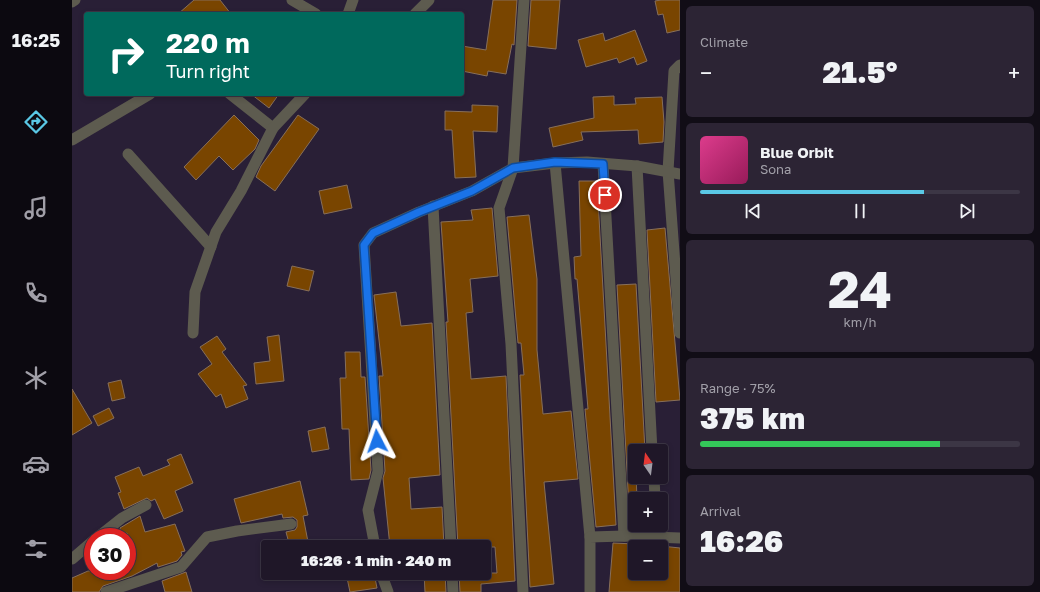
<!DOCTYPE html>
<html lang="en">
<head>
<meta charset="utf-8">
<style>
	:root { --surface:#1f1728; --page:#2c2434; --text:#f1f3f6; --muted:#a19fa8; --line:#3c3645; --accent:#5ac8e5 }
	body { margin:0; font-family:"Golos Text",sans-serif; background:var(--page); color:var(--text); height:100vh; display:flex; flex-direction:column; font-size:15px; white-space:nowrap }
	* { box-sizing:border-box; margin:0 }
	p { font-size:13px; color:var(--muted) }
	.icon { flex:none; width:22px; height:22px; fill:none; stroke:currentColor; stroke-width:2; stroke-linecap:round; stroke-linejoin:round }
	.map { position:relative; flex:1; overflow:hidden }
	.sheet { display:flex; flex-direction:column; gap:6px; padding:6px; background:#110d16; width:360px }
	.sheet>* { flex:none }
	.hud { position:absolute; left:12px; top:12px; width:380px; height:84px; border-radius:4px; box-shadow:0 2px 6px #0003,0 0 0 1px var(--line); background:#00695c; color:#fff; overflow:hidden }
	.needle { width:26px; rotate:346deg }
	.fabs { position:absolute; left:556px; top:444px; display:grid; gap:8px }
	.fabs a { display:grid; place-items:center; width:40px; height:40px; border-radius:4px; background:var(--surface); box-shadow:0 2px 6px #0003,0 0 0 1px var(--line); font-size:20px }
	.speed { position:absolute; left:12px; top:528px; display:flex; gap:8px; font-size:20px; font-weight:700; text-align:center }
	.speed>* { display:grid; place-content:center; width:52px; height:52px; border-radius:50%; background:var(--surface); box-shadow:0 2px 6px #0003,0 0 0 1px var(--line); line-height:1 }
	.speed .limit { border:6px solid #d22; background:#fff; color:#111 }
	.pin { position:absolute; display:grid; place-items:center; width:34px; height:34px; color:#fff; margin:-17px; border:2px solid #fff; border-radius:50%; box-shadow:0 1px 4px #0007 }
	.me { position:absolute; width:44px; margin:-22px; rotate:356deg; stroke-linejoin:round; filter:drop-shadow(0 0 3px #0008) }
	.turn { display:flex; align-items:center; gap:14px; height:84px; padding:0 16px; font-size:18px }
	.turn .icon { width:52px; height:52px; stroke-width:2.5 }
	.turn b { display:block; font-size:28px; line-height:34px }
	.big { font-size:30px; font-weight:800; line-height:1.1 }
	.sheet .widget { flex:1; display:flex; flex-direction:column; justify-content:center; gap:6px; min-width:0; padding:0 14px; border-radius:6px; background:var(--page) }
	.sheet .dial { align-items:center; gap:0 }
	.dial b { font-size:52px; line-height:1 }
	.song { display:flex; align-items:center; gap:12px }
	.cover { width:48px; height:48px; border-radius:6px; background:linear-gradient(135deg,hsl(330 70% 55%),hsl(330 70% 35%)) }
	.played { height:4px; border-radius:2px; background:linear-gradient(90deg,var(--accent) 70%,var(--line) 70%) }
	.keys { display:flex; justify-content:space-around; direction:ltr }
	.heat { display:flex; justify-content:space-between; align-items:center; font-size:22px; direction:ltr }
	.charge { height:6px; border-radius:3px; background:linear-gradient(90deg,#34c759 75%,var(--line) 0) }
	.trip { position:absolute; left:189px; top:540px; width:230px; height:40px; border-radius:4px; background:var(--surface); box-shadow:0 2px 6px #0003,0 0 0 1px var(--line); font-weight:800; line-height:40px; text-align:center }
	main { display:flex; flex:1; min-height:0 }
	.tab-bar { display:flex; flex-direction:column; width:72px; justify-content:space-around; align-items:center; background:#0c0910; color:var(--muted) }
	.tab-bar .icon { width:28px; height:28px }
	.tab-bar .active { color:var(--accent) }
	.tab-bar b { font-size:18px; color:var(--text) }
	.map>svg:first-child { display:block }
	.building { fill:#794500; stroke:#876f5a }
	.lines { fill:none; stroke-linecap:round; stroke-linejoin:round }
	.minor { stroke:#5d5b4f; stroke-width:11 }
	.route-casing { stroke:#114b97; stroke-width:10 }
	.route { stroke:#1a73e8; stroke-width:7 }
</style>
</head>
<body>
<main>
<nav class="tab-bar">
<b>16:25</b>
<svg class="icon active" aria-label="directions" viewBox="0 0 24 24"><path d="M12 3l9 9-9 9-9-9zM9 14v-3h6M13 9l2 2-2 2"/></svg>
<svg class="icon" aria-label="music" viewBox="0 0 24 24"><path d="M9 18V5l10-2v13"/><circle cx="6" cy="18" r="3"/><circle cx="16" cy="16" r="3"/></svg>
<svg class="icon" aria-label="phone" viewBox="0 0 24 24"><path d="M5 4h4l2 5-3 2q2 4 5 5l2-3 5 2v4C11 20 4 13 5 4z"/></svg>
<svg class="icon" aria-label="climate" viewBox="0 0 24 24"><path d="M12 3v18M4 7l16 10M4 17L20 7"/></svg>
<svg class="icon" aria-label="car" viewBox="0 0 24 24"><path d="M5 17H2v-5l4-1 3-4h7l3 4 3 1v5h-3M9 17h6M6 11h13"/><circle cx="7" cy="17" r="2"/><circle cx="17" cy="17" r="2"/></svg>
<svg class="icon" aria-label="filters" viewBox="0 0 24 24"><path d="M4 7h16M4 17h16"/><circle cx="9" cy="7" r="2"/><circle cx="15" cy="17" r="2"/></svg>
</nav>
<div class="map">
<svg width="608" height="592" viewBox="0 0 608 592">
	<rect width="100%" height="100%" fill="#291f36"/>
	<g class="building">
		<path d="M122 0H148L159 14H106Z"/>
		<path d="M421 0H445L442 45 440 44 434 74 416 71 415 76 390 71V46L414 50Z"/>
		<path d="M459 0H488L484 49 456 46Z"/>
		<path d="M589 0H608V30L595 33 591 14 586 15 583 1Z"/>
		<path d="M563 30 575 61 565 65 562 57 547 63 545 58 514 67 506 40 531 33 533 41Z"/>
		<path d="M179 94H207L197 108Z"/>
		<path d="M542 96V105L564 104 563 98 590 97 592 122 591 142 567 144 566 130 509 132 511 140 481 147 477 128 522 118 521 97Z"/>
		<path d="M400 105 426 106 425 132 401 131 404 177 383 178 380 130H373V111L400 112Z"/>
		<path d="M162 115 187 140 183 149 161 170 147 156 124 180 112 167Z"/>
		<path d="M226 115 247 129 203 191 184 177 189 166Z"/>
		<path d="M507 181H525L544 525 524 527 513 409H516L505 279H503L502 257 509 256Z"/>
		<path d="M275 185 280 208 252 214 247 191Z"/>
		<path d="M420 208 426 276 398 279 401 312 394 313 399 379 434 376 443 581 409 584V592H388L387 573H425L423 547H386L374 322H376L369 222 401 220 399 210Z"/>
		<path d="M457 215 465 279V350L471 414 499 411 506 479 472 482 482 584 458 587 448 375H452L449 343H446L435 217Z"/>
		<path d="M593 228 608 400 584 402 575 230Z"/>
		<path d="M220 266 242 271 237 291 215 286Z"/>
		<path d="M564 284 573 451H563L565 499H563V509H557L545 285Z"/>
		<path d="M324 292 329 326 360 323 368 475 337 478 339 509 370 507 372 547H318L311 478 313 471 307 376H311L302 295Z"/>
		<path d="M207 335 212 381 184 384 182 363 198 361 195 337Z"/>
		<path d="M145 336 154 349 150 352 175 385 171 386 176 399 154 408 149 394 144 397 126 374 140 364 128 347Z"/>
		<path d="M273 352H288L289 377H293L299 470 297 479 279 480 277 429H270L268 378H274Z"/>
		<path d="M49 380 53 398 40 401 36 383Z"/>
		<path d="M0 389 20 423 0 435Z"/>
		<path d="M37 408 42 418 26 426 21 416Z"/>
		<path d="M253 427 257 449 240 452 236 431Z"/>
		<path d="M109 454 121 483 103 491 111 511 92 519 83 499 79 501 75 498 52 509 46 493 49 492 43 477 67 467 71 476 98 465 95 460Z"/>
		<path d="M228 481 236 515 231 516 237 547H218L214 532 223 530 225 527V520L221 517 211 518 210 514 169 523 162 499Z"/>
		<path d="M68 516 73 532 103 524 113 551 109 552 110 555 105 561 86 567 85 563 60 576 31 586 27 592H0V578L16 571H55V533L50 535 48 528Z"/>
		<path d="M541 543 563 544V573H589V546L608 548V592H537Z"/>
		<path d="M114 572 120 592H93L90 581Z"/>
		<path d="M274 573H302L305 588 278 592Z"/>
		<path d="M352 573H373L374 592H353Z"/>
	</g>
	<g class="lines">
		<g class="minor">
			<path d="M220 0 244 14"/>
			<path d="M0 2 3 0"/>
			<path d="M276 14 281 0"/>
			<path d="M343 14 357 0"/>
			<path d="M608 65 602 71 596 171 608 333"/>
			<path d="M158 94 201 128"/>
			<path d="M0 140 78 94"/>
			<path d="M56 154 139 247"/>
			<path d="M483 163 518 537"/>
			<path d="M531 164 552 536"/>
			<path d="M565 166 580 451"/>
			<path d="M361 206 379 547"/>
			<path d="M121 333 123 292 144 232 169 191 201 128 233 94"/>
			<path d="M582 477 583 499"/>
			<path d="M585 525V538"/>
			<path d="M26 537 50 518 74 505"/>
			<path d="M303 547 296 510 306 471 292 245 301 233 347 212 400 191 441 168 483 163 515 162 565 166 608 174"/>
			<path d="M0 559 21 541"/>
			<path d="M309 573 316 592"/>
			<path d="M380 573 381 592"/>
			<path d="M34 592 109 567 135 537 165 531 219 524"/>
			<path d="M451 592 439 344 427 208 441 168 452 0"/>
			<path d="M518 592V537L552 536 608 538"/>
		</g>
	</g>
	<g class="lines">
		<defs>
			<path id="route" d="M305 441 292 245 301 233 347 212 400 191 441 168 483 162 531 164 533 195"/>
		</defs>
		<use href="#route" class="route-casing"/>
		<use href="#route" class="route"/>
	</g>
</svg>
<div class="fabs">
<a><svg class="needle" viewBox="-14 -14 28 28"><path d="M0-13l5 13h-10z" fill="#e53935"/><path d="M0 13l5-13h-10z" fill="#a19fa8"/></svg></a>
<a>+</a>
<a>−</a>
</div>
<div class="speed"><div class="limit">30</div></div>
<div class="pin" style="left:533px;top:195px;background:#d93025"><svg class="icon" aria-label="arrive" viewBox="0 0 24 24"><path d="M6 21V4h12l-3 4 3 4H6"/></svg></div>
<svg class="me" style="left:305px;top:441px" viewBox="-20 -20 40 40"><path d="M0-17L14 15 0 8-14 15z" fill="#1a73e8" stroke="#fff" stroke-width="4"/></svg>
<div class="trip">16:26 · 1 min · 240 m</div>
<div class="hud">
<div class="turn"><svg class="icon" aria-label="right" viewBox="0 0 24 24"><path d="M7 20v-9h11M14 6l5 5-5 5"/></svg><div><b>220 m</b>Turn right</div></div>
</div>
</div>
<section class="sheet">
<div class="widget"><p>Climate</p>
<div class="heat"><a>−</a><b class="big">21.5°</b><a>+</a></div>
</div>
<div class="widget">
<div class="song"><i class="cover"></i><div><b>Blue Orbit</b><p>Sona</p></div></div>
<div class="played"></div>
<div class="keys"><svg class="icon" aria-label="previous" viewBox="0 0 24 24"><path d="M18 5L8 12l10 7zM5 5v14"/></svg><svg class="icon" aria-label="pause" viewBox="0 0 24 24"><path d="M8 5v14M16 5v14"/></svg><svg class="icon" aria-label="next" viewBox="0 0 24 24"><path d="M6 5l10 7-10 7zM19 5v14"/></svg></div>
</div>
<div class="widget dial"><b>24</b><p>km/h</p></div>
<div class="widget"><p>Range · 75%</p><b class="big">375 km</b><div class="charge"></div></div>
<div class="widget"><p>Arrival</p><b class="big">16:26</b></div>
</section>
</main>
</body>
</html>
